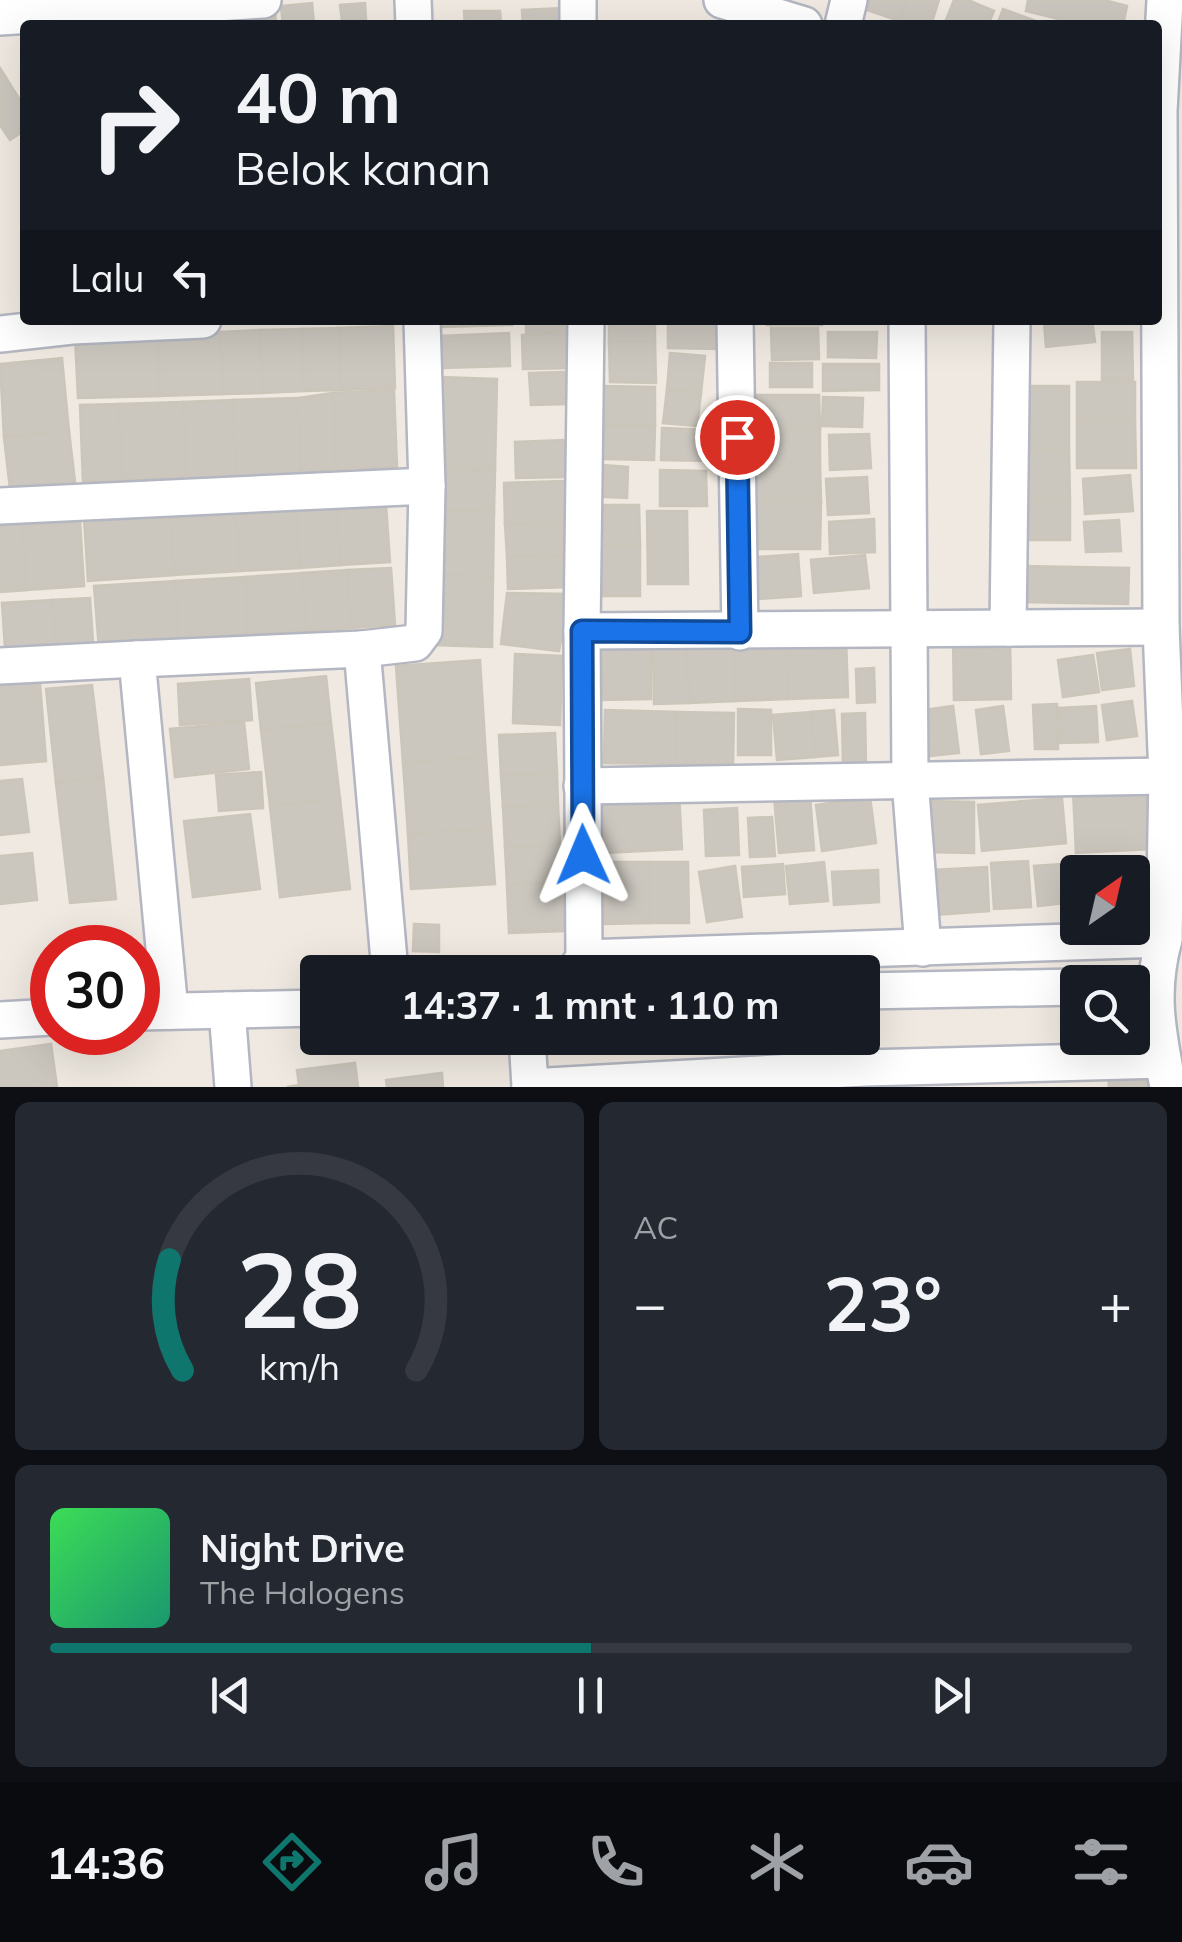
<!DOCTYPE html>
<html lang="id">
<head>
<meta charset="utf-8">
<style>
	:root { --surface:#171b24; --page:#242831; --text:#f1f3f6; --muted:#9ea1a6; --line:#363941; --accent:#0f766e }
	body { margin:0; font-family:Mulish,sans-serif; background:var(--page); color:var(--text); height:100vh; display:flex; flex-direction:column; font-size:38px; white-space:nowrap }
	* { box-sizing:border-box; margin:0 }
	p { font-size:32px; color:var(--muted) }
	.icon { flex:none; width:55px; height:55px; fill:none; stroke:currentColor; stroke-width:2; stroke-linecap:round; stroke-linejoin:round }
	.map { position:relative; height:1087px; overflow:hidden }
	.sheet { display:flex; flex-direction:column; gap:15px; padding:15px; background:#0d0f14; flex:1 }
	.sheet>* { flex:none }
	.hud { position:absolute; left:20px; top:20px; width:1142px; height:305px; border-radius:10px; box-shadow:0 10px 40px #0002; background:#171b24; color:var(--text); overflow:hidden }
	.needle { width:65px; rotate:34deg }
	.controls { position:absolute; left:1060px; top:855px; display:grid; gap:20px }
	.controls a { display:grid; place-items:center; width:90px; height:90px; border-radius:10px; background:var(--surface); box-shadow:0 10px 40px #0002; font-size:50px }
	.speed { position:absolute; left:30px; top:925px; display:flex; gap:20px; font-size:50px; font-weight:700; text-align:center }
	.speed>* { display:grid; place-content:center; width:130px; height:130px; border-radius:50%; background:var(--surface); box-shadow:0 10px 40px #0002; line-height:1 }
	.speed .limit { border:15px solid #d22; background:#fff; color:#111 }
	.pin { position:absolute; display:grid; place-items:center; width:85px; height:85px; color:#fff; margin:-42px; border:5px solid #fff; border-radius:50%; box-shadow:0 2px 10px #0007 }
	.me { position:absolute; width:110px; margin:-55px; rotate:359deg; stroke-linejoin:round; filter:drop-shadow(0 0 8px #0008) }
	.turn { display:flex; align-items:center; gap:35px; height:210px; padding:0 50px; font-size:45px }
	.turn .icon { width:130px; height:130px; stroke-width:2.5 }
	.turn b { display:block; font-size:70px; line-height:85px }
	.then { display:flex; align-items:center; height:95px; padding:0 50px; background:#0003; gap:20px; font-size:38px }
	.big { font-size:75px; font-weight:700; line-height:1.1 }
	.sheet .tile { flex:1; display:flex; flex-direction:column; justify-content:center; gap:15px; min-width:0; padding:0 35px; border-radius:15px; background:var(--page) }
	.sheet .dial { align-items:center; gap:0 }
	.dial svg { height:260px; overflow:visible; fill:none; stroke:var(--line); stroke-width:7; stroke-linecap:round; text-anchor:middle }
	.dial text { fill:var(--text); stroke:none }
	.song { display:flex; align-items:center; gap:30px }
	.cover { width:120px; height:120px; border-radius:15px; background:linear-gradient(135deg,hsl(130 70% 55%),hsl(160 70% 35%)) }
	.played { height:10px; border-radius:5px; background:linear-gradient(90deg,var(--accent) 50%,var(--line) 50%) }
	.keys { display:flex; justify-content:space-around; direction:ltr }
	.heat { display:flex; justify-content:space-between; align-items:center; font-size:55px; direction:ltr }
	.sheet .tiles { flex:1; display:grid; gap:15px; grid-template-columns:1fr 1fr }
	.tile:last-child { grid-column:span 2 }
	.trip { position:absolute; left:300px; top:955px; width:580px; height:100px; border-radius:10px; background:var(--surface); box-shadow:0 10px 40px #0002; font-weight:700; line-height:100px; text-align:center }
	.menu { display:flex; height:160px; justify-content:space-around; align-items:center; background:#090b0e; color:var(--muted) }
	.menu .icon { width:70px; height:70px }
	.menu .selected { color:var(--accent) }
	.menu b { font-size:45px; color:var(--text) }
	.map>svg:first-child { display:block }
	.building { fill:#cbc7bf; stroke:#cbc5ba; stroke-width:2.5 }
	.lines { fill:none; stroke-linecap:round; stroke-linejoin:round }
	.minor-casing { stroke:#b4b7c1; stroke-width:40 }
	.minor { stroke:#fff; stroke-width:35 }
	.route-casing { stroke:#114b97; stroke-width:25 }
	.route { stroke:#1a73e8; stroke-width:18 }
</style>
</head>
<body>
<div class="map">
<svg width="1182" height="1087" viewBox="0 0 1182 1087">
	<rect width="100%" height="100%" fill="#efe9e1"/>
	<g class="building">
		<path d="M867 0H906L899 21 864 9Z"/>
		<path d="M906 0H939L931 25 899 21Z"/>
		<path d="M954 0H968L994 11 988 25H944Z"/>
		<path d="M1028 0H1104L1127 6 1123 25H1083L1026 11Z"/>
		<path d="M312 3 314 25H283L281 6Z"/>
		<path d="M365 3 366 19 342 21 340 5Z"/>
		<path d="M564 8 565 25H523L522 10Z"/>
		<path d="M1003 9 1047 25H997Z"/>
		<path d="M275 11 276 25H242L241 13Z"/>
		<path d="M464 11H500L501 25H465Z"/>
		<path d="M0 68 25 108V130L10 140 0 125Z"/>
		<path d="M442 320H512V325L442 327Z"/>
		<path d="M526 320H569V331L526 333Z"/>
		<rect x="609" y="320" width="46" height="22"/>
		<path d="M668 320H717V349L668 348Z"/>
		<rect x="767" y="320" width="55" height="5"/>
		<path d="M1092 320 1095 342 1046 347 1044 322Z"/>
		<path d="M393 326 395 388 341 390 339 328Z"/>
		<path d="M339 328 341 390 304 391 302 329Z"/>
		<path d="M771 328H818L819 359 772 360Z"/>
		<path d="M302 329 304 391 262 393 260 330Z"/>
		<path d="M260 330 262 393 223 394 220 332Z"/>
		<path d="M220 332 223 394 160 396 158 333Z"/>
		<path d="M828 332H877L876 358 828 357Z"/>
		<path d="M1102 332H1132L1133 381 1102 380Z"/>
		<path d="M158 333 160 396 78 398 75 336Z"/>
		<path d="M509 333 510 366 441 368 440 336Z"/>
		<path d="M572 333 574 368 523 369 522 335Z"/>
		<path d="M609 342H655L656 383 610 382Z"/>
		<path d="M670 353 705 356 701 393 667 389Z"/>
		<path d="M62 358 69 431 4 437 0 364Z"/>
		<rect x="770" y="363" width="42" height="24"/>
		<path d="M823 364H879V390L823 391Z"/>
		<path d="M566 372 568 404 531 405 529 373Z"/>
		<path d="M439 377 497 379 495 470 438 469Z"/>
		<rect x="1077" y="382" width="58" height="40"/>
		<path d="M603 386 655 387V426L603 425Z"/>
		<rect x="1024" y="386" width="45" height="63"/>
		<path d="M667 389 701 393 697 426 663 423Z"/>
		<path d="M394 390 397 467 335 469 333 393Z"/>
		<path d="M333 393 335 469 301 474 298 398Z"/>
		<path d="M748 395H819L820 429H749Z"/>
		<path d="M823 397 863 398 862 427 822 426Z"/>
		<path d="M298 398 301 474 236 477 233 400Z"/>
		<path d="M233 400 236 477 187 478 183 402Z"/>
		<path d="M183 402 187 478 122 480 119 404Z"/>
		<path d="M119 404 122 480 83 482 80 405Z"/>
		<path d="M1077 422H1135L1136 468H1077Z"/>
		<path d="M603 425 655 426 654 460 602 459Z"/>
		<path d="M662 428 711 430V461L661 460Z"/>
		<rect x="749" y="429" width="71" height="35"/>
		<path d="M69 431 75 482 10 489 4 437Z"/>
		<path d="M869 434 871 468 830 470 829 435Z"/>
		<path d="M565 440 566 477 516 478 515 442Z"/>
		<path d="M1024 449H1069L1070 501H1025Z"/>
		<path d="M588 464 628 467 627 498 586 496Z"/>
		<path d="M749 464H820L821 502H750Z"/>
		<path d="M438 469 495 470 494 512 437 510Z"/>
		<path d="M660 470 706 471 707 506H660Z"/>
		<path d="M1130 475 1133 511 1085 514 1083 479Z"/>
		<path d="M867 477 869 513 828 515 826 479Z"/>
		<path d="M565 481 567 522 505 524 504 483Z"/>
		<rect x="1025" y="501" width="45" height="39"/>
		<path d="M750 502H821L820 549H750Z"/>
		<path d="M386 505 390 562 341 565 336 508Z"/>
		<path d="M593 505H639L640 545H593Z"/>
		<path d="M336 508 341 565 300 568 296 511Z"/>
		<path d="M437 510 494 512 493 577 435 575Z"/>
		<path d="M296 511 300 568 240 571 236 514Z"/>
		<path d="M647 511H687L688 584H648Z"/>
		<path d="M236 514 240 571 174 575 170 518Z"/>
		<path d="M84 518H170L174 575 88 581Z"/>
		<path d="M874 519 875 552 830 554 829 522Z"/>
		<path d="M1119 520 1121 551 1086 552 1084 522Z"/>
		<path d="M80 522 84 586 27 590 22 525Z"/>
		<path d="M567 522 568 555 507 557 505 524Z"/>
		<path d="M22 525 27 590 0 592V526Z"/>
		<rect x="593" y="545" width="47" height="51"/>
		<path d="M798 554 801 596 759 599 757 557Z"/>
		<path d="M568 555 569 587 508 589 507 557Z"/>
		<path d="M865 555 869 588 814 593 811 560Z"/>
		<path d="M1022 566 1129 568 1128 604 1022 602Z"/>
		<path d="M391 568 395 625 351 628 347 570Z"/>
		<path d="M347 570 351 628 307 631 302 573Z"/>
		<path d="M302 573 307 631 248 634 245 577Z"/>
		<path d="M435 575 493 577 492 647 434 645Z"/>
		<path d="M245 577 248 634 179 639 175 581Z"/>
		<path d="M175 581 179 639 99 649 94 586Z"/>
		<path d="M507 593 569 594 559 651 501 644Z"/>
		<path d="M90 598 93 642 56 645 52 600Z"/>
		<path d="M52 600 56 645 5 648 2 603Z"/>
		<path d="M651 638V699L600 700 599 639Z"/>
		<path d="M1010 638 1011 699 954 700 953 639Z"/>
		<path d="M846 639 848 697 788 699 786 642Z"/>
		<path d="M786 642 788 699 736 701 733 644Z"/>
		<path d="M733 644 736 701 689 703 686 645Z"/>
		<path d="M686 645 689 703 654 704 653 646Z"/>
		<path d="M1130 649 1134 686 1102 690 1097 653Z"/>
		<path d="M515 654 562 656 560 725 513 723Z"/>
		<path d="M1093 655 1099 692 1063 697 1058 660Z"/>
		<path d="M480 660 486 757 403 763 396 666Z"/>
		<path d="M874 668 875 702 857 703 856 669Z"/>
		<path d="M326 676 331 723 261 730 256 683Z"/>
		<path d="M249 679 252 720 180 725 178 684Z"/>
		<path d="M40 683 46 761 0 765V685Z"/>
		<path d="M92 685 103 777 56 783 46 689Z"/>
		<path d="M1132 701 1137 736 1107 740 1102 705Z"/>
		<path d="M1057 704 1058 749H1035L1033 705Z"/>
		<path d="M953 706 959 753 922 757 916 711Z"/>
		<path d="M1003 706 1009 751 981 754 976 710Z"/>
		<path d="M1096 706 1098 742 1060 743 1059 708Z"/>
		<path d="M738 709 771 710V755H738Z"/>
		<path d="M605 710 677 712 676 764 604 763Z"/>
		<path d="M834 710 838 755 815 757 811 712Z"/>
		<path d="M677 712 734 713 733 766 676 764Z"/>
		<path d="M811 712 815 757 777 760 773 715Z"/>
		<path d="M865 713 866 765H843L842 714Z"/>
		<path d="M244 722 249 769 175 777 170 729Z"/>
		<path d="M331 723 340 799 270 806 261 730Z"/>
		<path d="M555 733 557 773 501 776 499 735Z"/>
		<path d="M486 757 491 829 408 834 403 763Z"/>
		<path d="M261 772 263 808 219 811 216 775Z"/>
		<path d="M557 773 558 805 503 807 501 776Z"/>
		<path d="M103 777 116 899 70 903 56 783Z"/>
		<path d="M22 779 29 832 0 835V781Z"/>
		<path d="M1147 787 1151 849 1076 853 1073 790Z"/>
		<path d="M679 793 682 849 604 853 601 798Z"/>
		<path d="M810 794 814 850 779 853 774 797Z"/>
		<path d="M870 797 876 843 822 851 816 805Z"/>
		<path d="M1062 798 1066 843 982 851 978 805Z"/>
		<path d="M340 799 350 889 280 897 270 806Z"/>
		<path d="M924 801 974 802V853L923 852Z"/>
		<path d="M558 805 560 845 505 847 503 807Z"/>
		<path d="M737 808 739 855 706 856 704 810Z"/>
		<path d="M250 814 260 889 193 897 184 821Z"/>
		<path d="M772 817 775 856 750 857 748 818Z"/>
		<path d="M491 829 495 884 411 889 408 834Z"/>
		<path d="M560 845 562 882 507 885 505 847Z"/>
		<path d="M32 853 37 900 0 904V856Z"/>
		<path d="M1028 861 1031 907 994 909 991 863Z"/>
		<path d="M604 862H649L650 923 604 924Z"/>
		<path d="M649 862H688L689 923H650Z"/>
		<path d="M824 862 828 901 790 904 786 866Z"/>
		<path d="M1147 862 1149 906 1132 907V872H1106L1105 863Z"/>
		<path d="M783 864 785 894 744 897 742 867Z"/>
		<path d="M1062 864 1066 903 1038 906 1034 866Z"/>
		<path d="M1102 864V872H1078V905H1074L1072 865Z"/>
		<path d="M735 866 742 917 707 922 699 872Z"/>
		<path d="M987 867 989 911 935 915 932 870Z"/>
		<path d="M878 870 879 902 834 905 832 872Z"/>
		<path d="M562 882 565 931 509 933 507 885Z"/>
		<path d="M414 924 439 925V952L413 951Z"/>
		<path d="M51 1044 57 1087H0V1051Z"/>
		<path d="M355 1063 358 1087H287L299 1085 297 1070Z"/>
		<path d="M1146 1068 1147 1087H1109L1108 1070Z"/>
		<path d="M442 1073 443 1087H387L386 1080Z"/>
	</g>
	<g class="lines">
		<defs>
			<g id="minor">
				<path d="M413 0 414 25"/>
				<path d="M578 0V25"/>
				<path d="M722 0 804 25"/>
				<path d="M1165 0 1159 111 1161 627 1167 776 1164 939C1149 994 1158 1032 1168 1087"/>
				<path d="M0 17 263 0"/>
				<path d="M843 25 849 0"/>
				<path d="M735 320 740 632"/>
				<path d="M907 320 910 780 923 948"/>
				<path d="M0 334 72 326 203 320"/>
				<path d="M0 506 427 486"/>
				<path d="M1008 628 1012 320"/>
				<path d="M582 631 1161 627"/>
				<path d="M362 649 415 643 424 631 427 486 422 320"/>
				<path d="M0 666 137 659"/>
				<path d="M582 786 1167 776"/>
				<path d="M584 958 1164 939"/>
				<path d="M574 972 584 958 582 631 586 320"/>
				<path d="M862 991 1078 987"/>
				<path d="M227 1010 233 1087"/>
				<path d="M170 1011 137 659 362 649 390 972"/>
				<path d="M138 1012 318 1008"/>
				<path d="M0 1020 52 1017"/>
				<path d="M527 1038 530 1086"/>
				<path d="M530 1087 865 1068 1163 1060"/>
			</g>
		</defs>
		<use href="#minor" class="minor-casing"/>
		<use href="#minor" class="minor"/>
	</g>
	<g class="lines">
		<defs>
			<path id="route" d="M583 855 582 631 740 632 737 437"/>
		</defs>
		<use href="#route" class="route-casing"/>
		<use href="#route" class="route"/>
	</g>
</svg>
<div class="controls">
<a><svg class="needle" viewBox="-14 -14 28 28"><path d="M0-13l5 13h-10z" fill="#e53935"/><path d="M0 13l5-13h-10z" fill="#9ea1a6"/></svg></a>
<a><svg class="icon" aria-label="search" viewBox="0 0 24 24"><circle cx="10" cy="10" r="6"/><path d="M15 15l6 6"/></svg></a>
</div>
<div class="speed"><div class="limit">30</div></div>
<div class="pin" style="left:737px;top:437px;background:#d93025"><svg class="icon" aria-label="arrive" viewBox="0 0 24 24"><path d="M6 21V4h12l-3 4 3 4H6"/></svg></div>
<svg class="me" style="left:583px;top:855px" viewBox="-20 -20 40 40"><path d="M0-17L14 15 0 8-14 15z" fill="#1a73e8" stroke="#fff" stroke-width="4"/></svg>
<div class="trip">14:37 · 1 mnt · 110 m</div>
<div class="hud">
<div class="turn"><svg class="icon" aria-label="right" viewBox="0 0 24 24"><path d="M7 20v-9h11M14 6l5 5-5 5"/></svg><div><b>40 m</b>Belok kanan</div></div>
<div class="then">Lalu<svg class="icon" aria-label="left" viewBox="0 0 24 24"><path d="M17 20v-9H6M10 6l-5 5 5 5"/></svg></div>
</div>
</div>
<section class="sheet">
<div class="tiles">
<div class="tile dial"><svg viewBox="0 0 100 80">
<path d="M14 69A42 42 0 1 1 86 69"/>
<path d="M14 69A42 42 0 0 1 10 35" stroke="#0f766e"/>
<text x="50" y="56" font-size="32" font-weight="700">28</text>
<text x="50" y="72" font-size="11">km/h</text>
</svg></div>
<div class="tile"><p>AC</p>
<div class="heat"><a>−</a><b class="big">23°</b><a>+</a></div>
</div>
<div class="tile">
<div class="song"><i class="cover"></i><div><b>Night Drive</b><p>The Halogens</p></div></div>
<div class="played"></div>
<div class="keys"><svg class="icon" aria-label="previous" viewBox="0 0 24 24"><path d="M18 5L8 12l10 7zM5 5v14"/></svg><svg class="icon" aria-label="pause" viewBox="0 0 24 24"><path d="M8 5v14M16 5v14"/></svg><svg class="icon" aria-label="next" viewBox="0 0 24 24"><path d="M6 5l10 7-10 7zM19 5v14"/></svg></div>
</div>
</div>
</section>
<nav class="menu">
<b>14:36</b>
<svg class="icon selected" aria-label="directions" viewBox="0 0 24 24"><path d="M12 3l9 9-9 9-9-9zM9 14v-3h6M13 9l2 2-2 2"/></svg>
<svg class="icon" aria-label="music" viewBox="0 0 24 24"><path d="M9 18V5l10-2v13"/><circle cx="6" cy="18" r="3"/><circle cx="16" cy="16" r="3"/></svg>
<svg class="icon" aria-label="phone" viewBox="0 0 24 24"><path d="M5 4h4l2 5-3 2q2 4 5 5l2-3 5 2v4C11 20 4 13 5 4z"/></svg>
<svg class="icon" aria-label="climate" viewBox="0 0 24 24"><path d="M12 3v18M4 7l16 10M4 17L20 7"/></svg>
<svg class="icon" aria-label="car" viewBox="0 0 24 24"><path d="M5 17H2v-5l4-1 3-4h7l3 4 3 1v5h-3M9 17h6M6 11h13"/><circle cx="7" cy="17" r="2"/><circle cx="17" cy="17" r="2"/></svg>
<svg class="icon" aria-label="filters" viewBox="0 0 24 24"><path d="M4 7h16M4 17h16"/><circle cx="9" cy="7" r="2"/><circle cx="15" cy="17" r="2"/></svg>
</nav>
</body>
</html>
